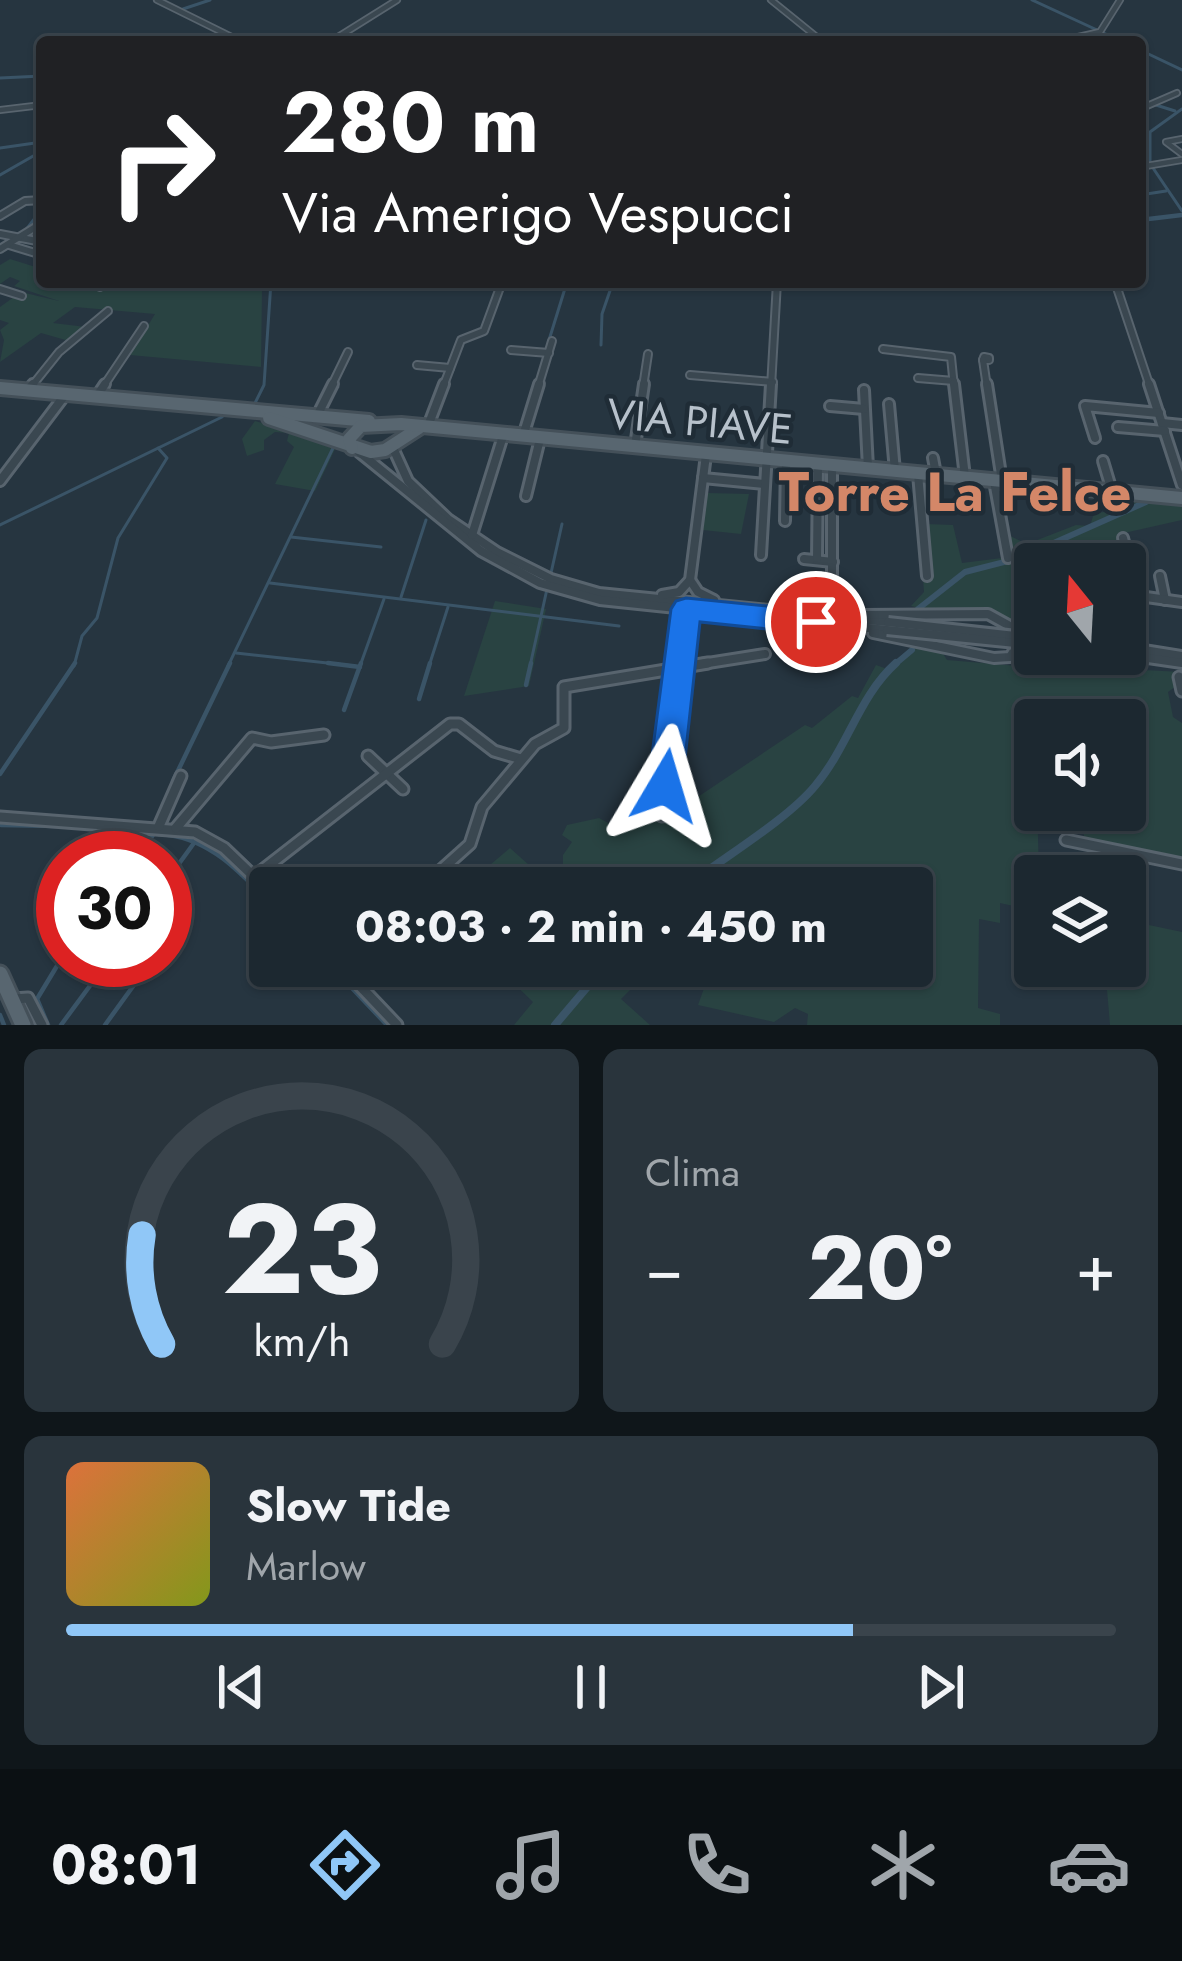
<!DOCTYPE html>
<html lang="it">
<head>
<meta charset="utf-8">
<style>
	:root { --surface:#1c2830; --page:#29343c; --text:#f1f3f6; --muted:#a0a6ab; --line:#3a444c; --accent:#90c7f7 }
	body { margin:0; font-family:Jost,sans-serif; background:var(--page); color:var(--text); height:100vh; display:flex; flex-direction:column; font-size:45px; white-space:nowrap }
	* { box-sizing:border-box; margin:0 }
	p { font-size:39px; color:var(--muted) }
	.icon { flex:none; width:66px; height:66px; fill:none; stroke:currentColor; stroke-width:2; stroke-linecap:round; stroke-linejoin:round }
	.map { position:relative; height:1025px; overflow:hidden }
	.side { display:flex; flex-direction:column; gap:24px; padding:24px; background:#0f161a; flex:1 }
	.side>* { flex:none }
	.hud { position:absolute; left:36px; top:36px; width:1110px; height:252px; border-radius:12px; box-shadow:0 3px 9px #0004,0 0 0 3px var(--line); background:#202124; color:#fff; overflow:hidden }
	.needle { width:78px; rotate:342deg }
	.buttons { position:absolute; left:1014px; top:543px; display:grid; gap:24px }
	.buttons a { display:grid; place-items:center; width:132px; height:132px; border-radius:12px; background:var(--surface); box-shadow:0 3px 9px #0004,0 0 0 3px var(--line); font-size:60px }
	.speed { position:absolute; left:36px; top:831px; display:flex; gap:24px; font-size:60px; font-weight:700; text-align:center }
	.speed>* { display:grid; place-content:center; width:156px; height:156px; border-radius:50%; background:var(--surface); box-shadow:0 3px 9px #0004,0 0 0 3px var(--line); line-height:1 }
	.speed .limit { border:18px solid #d22; background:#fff; color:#111 }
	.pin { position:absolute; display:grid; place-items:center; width:102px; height:102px; color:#fff; margin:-51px; border:6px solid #fff; border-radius:50%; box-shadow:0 3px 12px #0007 }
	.me { position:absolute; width:132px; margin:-66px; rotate:7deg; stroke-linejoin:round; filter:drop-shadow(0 0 9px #0008) }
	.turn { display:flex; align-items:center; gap:42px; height:252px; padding:0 48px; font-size:54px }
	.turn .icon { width:156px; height:156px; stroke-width:2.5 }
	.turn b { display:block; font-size:84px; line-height:102px }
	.big { font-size:90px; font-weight:700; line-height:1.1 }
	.side .widget { flex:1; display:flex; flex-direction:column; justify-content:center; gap:18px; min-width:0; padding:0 42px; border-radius:18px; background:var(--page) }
	.side .dial { align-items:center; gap:0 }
	.dial svg { height:312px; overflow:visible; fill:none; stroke:var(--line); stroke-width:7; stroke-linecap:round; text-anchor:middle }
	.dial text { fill:var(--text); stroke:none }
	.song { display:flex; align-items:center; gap:36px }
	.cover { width:144px; height:144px; border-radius:18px; background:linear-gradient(135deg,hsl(20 70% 55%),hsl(70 70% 35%)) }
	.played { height:12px; border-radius:6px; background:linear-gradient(90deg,var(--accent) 75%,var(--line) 75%) }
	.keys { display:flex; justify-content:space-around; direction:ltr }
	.heat { display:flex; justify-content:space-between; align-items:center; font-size:66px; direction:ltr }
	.side .tiles { flex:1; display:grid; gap:24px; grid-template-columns:1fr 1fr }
	.widget:last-child { grid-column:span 2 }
	.trip { position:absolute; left:249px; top:867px; width:684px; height:120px; border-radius:12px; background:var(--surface); box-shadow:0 3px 9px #0004,0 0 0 3px var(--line); font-weight:700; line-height:120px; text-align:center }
	.dock { display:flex; height:192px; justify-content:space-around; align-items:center; background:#0b1013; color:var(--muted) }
	.dock .icon { width:84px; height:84px }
	.dock .on { color:var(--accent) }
	.dock b { font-size:54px; color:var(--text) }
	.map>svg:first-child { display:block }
	.green { fill:#294342 }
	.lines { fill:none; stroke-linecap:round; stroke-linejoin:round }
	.stream-far1 { stroke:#3a5467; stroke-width:3 }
	.stream { stroke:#3a5467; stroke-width:4.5 }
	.canal-far3 { stroke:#3a5467; stroke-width:3 }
	.canal-far2 { stroke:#3a5467; stroke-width:4.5 }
	.canal-far1 { stroke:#3a5467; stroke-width:6 }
	.canal { stroke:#3a5467; stroke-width:8 }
	.minor-far3-casing { stroke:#58646e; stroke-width:8 }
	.minor-far2-casing { stroke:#58646e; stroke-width:10 }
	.minor-far1-casing { stroke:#58646e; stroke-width:14 }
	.minor-casing { stroke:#58646e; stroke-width:15 }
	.major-far1-casing { stroke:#445059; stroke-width:18 }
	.major-casing { stroke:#445059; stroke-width:21 }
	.minor-far3 { stroke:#3a4750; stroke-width:4.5 }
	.minor-far2 { stroke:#3a4750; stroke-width:6 }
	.minor-far1 { stroke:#3a4750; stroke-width:8 }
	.minor { stroke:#3a4750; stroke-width:9 }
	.major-far1 { stroke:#586670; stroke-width:12 }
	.major { stroke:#586670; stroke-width:15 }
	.minor-bridge-casing { stroke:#58646e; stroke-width:14; stroke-linecap:butt }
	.minor-bridge { stroke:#3a4750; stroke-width:8 }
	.route { fill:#1a73e8; stroke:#114b97; stroke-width:3 }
	.labels { text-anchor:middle; stroke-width:9; stroke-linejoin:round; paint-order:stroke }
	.street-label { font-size:42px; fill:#b7c1cb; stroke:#1f2c36 }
	.district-label { font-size:54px; font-weight:bold; fill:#d48768; stroke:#1f2c36 }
</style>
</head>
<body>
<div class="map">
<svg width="1182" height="1025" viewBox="0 0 1182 1025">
	<rect width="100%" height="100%" fill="#263540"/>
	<g class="green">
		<path d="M10 259 42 269V282H267L262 291 261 367 130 355 155 314 75 307 53 323 86 327 69 341 41 333 0 362 4 340 0 330 9 323 0 320V307L21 292 59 301 14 286 20 281 10 277 0 284V265Z"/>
		<path d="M255 421 337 445 315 491 275 484 294 447 287 441 289 433 275 432 264 440V450L247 456 242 439Z"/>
		<path d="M707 493 749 494 741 534 703 530Z"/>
		<path d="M1129 496 1182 504V520L1124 533 1118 538 1124 564H1035V654H1049L1067 666 1182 672 1179 684 1168 692 1173 717 1182 723V858L1084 838 1082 810H1125V720H1035L1039 876H1035V911L1000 903V923L979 919 978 1008 1000 1014V1025H807L808 1014 795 1008 774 1022 698 1005 712 966H912V888H563V855L572 842 562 835 567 825 599 818 623 831 665 819 805 725 812 728 852 696 858 698 876 665 893 671 914 646 942 652 947 660 1019 666 1010 659 1015 655 1010 623C983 603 943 615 911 606L924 592 923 579 931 578 926 524 953 525 962 563 1010 557 1008 535 1027 544 1076 525 1090 526 1094 513 1116 511Z"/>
		<path d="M495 601 546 609 529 686 464 696Z"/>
		<path d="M510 848 539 874 536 888H463Z"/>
		<path d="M1125 920 1182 932V1025H1110L1105 966H1125Z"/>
		<path d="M496 966H654L621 999 650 1025H514L533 1002Z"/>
	</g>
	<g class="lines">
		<g class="stream-far1">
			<path d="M1032 0 1123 42"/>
			<path d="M183 9 210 0"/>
			<path d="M1140 50 1182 70"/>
			<path d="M1156 105 1175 111"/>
			<path d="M1150 162V132L1182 109"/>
			<path d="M1153 168 1182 211"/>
			<path d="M0 175 42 151"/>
			<path d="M1140 195 1166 191"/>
			<path d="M25 231 42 209"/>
			<path d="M549 340 567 282"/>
			<path d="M601 345 602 314 613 282"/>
			<path d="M253 407 264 385 271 282"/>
			<path d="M0 525 222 417"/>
			<path d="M291 537 381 547"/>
			<path d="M551 573 562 524"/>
			<path d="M270 583 619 626"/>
			<path d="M401 597 426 520"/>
			<path d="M236 653 355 666"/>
			<path d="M74 666 82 636 97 618 118 538 167 458 158 448"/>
			<path d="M228 666 333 448"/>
			<path d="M360 666 384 599"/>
			<path d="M429 666 448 607"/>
			<path d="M530 666 547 589"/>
		</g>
		<g class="stream">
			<path d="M328 663 360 667"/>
			<path d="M526 685 531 663"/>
			<path d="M419 699 430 663"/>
			<path d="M344 710 361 663"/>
			<path d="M0 774 75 663"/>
			<path d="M173 781 230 663"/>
			<path d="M1 825 58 826"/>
			<path d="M121 831C137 834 153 833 169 835 212 841 241 873 270 903"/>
			<path d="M136 858 153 835"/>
			<path d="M165 883 194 843"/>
			<path d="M165 942 188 910"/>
			<path d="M331 966 387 1025"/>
			<path d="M0 1015 4 1025"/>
			<path d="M48 1025 37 999 63 956"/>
			<path d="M61 1025 109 960"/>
			<path d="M105 1025 152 960"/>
		</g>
		<g class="canal-far3">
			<path d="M0 78 42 76"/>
			<path d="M0 148 42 142"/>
		</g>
		<path class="canal-far2" d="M1140 220 1182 215"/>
		<g class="canal-far1">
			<path d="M918 609 965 572 1020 558 1146 502"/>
			<path d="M893 666 912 650"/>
		</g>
		<g class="canal">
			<path d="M684 888C721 859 787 820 815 786 848 747 859 696 896 663"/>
			<path d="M555 1025 605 966"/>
		</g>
		<defs>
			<g id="minor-far3">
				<path d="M157 0 242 42"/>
				<path d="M771 0 823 42"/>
				<path d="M330 42 397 0"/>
				<path d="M1056 42 1100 32 1120 0"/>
				<path d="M40 82 42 89"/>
				<path d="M1140 109 1177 93"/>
				<path d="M0 110 42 105"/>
				<path d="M1182 139 1166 142 1182 154"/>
				<path d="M1140 157 1145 156"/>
				<path d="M1140 167 1182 160"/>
			</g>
			<g id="minor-far2">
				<path d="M0 216 25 201 42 200"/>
				<path d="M0 234 42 242"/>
				<path d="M9 245 42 255"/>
				<path d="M0 249 42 223"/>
				<path d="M1115 282 1150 387"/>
				<path d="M100 287 107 282"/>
				<path d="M0 289 22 296"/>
				<path d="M883 349 951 357 954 387"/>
				<path d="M511 350 549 353"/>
				<path d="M984 357 989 358V360H983Z"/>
				<path d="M983 360 987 387"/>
				<path d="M417 365 450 368"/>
				<path d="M690 375 773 382"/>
				<path d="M918 378 954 381"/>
				<path d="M31 387 59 352 108 311"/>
				<path d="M103 387 144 326"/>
				<path d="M331 387 348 352"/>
				<path d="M443 387 461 340 484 331 502 282"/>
				<path d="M538 387 552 341"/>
				<path d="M643 387 648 354"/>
				<path d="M771 387 777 282"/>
			</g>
			<g id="minor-far1">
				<path d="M954 384 965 477"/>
				<path d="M987 384 1002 481"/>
				<path d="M1149 384 1182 485"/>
				<path d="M29 389 33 384"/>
				<path d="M864 390 868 468"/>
				<path d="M97 396 105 384"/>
				<path d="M889 404 895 471"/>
				<path d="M830 406 864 409"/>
				<path d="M317 416 333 384"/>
				<path d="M1162 423 1182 425"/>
				<path d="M428 426 444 384"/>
				<path d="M1118 427 1165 431"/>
				<path d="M523 436 539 384"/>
				<path d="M1095 438 1085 406 1159 413"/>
				<path d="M392 446 408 481 448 519 497 552 551 579 599 593 888 622"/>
				<path d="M635 446 644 384"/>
				<path d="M359 452 481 551 540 583 600 600 887 630"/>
				<path d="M933 458 936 474"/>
				<path d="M1103 461 1112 491"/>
				<path d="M918 474 927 576"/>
				<path d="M703 478 765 484"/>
				<path d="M0 481 65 395"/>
				<path d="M994 481 1008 558"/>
				<path d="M526 496 540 439"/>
				<path d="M785 521 786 462"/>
				<path d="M472 535 503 436"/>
				<path d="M1123 538 1132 572"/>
				<path d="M761 555 771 384"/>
				<path d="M804 559 833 562"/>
				<path d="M817 560 818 465"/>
				<path d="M1160 576 1165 600"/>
				<path d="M690 580 698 592 714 600"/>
				<path d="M1125 594 1182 602"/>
				<path d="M662 595 679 592 690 580 706 455"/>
				<path d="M808 610 832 599V466"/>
				<path d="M862 615 988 614 1008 625 1017 646 1010 657 994 658 873 633"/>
				<path d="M1125 647 1182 656"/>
				<path d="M1121 654 1182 663"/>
				<path d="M679 666 686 609"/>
				<path d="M689 666 765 654"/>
			</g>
			<g id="minor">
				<path d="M1179 677 1182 691"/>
				<path d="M368 756 403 789"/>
				<path d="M662 816 680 663"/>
				<path d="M0 817 195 832 224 848 270 892"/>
				<path d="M159 826 181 776"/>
				<path d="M176 828 252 738 271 742 324 735"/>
				<path d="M1066 840 1182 864"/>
				<path d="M255 876 450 724H459L494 751 521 759"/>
				<path d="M421 888 470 844 482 807 535 744 564 728V687L708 663"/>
				<path d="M341 966 397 1025"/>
				<path d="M13 999 28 998 42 1025"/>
			</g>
			<g id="major-far1">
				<path d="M0 388 369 421"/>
				<path d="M269 418 371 452 385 450 419 428"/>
				<path d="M352 448 349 439 361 426 401 424 1182 498"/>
			</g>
			<path id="major" d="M0 974 23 1025"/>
		</defs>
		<use href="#minor-far3" class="minor-far3-casing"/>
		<use href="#minor-far2" class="minor-far2-casing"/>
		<use href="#minor-far1" class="minor-far1-casing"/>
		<use href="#minor" class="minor-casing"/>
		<use href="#major-far1" class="major-far1-casing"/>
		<use href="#major" class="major-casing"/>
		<use href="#minor-far3" class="minor-far3"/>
		<use href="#minor-far2" class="minor-far2"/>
		<use href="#minor-far1" class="minor-far1"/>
		<use href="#minor" class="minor"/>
		<use href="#major-far1" class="major-far1"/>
		<use href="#major" class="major"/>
		<defs>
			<g id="minor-bridge">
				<path d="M888 622 1035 638"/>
				<path d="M887 630 1035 645"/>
			</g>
		</defs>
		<use href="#minor-bridge" class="minor-bridge-casing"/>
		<use href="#minor-bridge" class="minor-bridge"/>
	</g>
	<path class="route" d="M686 598 816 611 827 614 831 622 827 630 816 634 700 622 682 786 677 797 665 801 653 797 648 786 671 609 676 601Z"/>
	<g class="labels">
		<g class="street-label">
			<text transform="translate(700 421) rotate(5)" y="15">VIA PIAVE</text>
		</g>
		<g class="district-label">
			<text x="955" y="511">Torre La Felce</text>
		</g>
	</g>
</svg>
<div class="buttons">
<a><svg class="needle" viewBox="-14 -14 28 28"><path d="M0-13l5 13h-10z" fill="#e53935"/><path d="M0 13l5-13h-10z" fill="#a0a6ab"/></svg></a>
<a><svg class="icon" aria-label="sound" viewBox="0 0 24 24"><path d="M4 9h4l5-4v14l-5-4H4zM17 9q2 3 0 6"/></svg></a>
<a><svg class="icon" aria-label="layers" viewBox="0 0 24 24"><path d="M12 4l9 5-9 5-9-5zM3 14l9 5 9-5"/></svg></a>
</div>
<div class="speed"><div class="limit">30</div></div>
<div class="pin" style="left:816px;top:622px;background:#d93025"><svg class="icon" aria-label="arrive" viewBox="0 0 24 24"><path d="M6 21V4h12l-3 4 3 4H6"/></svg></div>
<svg class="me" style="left:665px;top:786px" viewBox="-20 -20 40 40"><path d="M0-17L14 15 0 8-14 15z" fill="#1a73e8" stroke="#fff" stroke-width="4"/></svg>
<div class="trip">08:03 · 2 min · 450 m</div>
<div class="hud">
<div class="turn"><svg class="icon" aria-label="right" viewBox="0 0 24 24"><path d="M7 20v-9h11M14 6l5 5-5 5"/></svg><div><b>280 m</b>Via Amerigo Vespucci</div></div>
</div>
</div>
<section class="side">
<div class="tiles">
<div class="widget dial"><svg viewBox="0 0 100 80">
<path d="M14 69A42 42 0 1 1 86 69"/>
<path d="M14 69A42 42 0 0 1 9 41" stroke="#90c7f7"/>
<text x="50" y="56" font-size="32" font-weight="700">23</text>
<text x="50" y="72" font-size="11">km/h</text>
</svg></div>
<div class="widget"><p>Clima</p>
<div class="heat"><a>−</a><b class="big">20°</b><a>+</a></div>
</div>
<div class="widget">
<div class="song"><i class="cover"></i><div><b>Slow Tide</b><p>Marlow</p></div></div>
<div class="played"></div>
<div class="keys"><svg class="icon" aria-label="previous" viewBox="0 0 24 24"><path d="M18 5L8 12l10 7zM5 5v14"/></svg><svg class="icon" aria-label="pause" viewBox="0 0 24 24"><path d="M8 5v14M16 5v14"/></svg><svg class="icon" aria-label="next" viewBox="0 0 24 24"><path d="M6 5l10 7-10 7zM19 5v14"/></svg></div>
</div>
</div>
</section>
<nav class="dock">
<b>08:01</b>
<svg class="icon on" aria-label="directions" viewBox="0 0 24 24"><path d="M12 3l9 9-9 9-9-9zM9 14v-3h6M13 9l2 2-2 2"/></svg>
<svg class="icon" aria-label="music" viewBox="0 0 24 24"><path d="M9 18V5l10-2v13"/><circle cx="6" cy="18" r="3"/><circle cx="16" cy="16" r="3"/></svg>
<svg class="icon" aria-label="phone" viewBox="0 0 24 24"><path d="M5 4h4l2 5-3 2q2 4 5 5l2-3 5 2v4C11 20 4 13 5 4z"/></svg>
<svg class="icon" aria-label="climate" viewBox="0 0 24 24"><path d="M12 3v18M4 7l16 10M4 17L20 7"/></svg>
<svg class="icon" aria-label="car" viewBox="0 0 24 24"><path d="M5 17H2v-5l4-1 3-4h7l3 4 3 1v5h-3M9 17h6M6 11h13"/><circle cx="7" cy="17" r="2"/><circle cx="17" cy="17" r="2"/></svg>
</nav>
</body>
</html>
